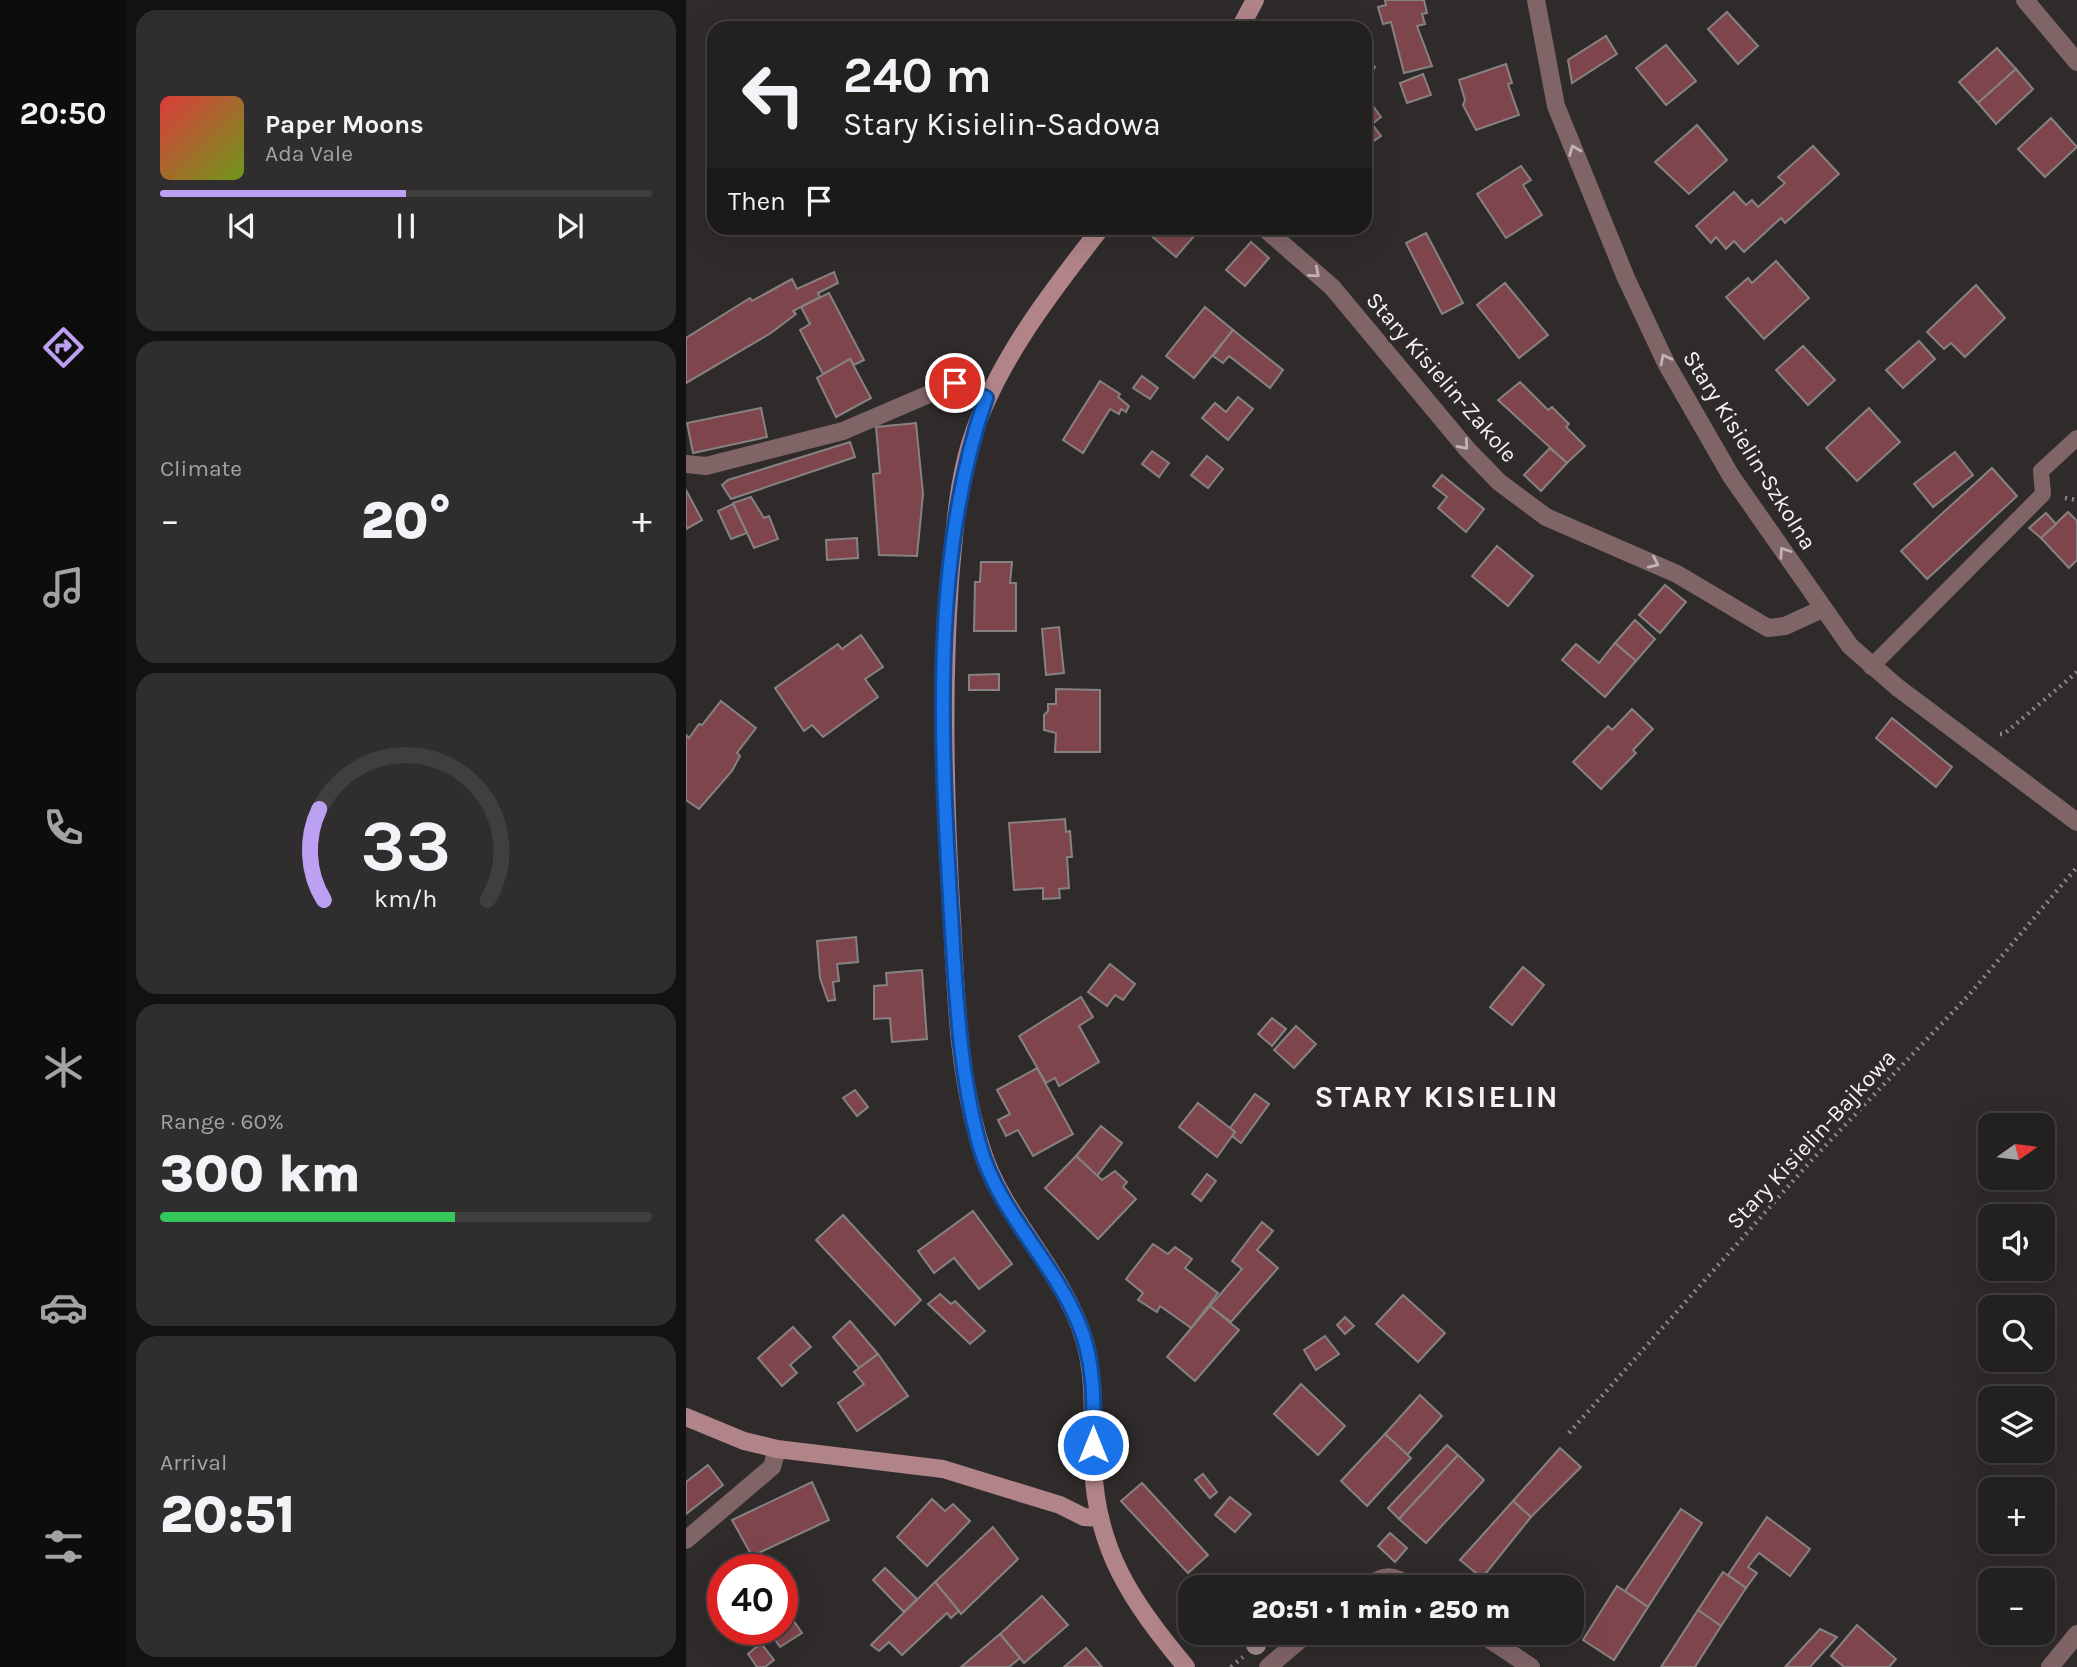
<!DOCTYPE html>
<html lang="en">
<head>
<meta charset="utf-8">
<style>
	:root { --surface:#232020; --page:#2f2d2d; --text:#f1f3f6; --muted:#a3a3a5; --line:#403e3e; --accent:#bca0f2 }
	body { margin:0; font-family:Karla,sans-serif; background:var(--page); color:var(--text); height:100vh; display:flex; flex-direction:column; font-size:26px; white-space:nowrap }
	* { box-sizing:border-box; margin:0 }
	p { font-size:23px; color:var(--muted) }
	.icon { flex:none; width:38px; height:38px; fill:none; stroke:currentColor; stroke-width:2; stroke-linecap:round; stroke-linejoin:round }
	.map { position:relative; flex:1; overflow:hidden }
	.details { display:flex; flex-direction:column; gap:10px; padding:10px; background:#131212; width:560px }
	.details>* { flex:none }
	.banner { position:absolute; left:21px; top:21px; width:665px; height:214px; border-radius:21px; box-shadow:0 7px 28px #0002,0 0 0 2px var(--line); background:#232020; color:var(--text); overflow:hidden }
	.needle { width:46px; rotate:76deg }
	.controls { position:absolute; left:1292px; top:1113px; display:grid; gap:14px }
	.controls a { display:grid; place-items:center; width:77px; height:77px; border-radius:14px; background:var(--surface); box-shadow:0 7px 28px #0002,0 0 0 2px var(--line); font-size:35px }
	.speed { position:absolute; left:21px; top:1554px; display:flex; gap:14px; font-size:35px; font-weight:700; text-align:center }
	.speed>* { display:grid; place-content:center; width:91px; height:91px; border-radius:50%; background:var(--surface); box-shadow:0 7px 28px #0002,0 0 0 2px var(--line); line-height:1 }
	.speed .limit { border:10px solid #d22; background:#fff; color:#111 }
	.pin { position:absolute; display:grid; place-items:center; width:60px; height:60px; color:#fff; margin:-30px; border:4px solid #fff; border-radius:50%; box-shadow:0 2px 7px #0007 }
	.me { position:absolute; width:77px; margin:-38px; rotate:0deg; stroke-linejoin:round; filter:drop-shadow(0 0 5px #0008) }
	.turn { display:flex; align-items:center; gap:24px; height:147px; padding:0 21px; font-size:32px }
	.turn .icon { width:91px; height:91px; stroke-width:2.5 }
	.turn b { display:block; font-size:49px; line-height:60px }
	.then { display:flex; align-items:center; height:66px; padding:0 21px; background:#0003; gap:14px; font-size:26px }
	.big { font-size:52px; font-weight:800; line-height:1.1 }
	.details .tile { flex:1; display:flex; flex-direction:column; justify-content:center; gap:10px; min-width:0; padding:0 24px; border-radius:21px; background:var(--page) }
	.details .dial { align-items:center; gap:0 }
	.dial svg { height:182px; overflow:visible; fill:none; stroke:var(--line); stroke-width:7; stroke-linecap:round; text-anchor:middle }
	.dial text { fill:var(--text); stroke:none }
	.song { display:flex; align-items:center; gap:21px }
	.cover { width:84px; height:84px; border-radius:10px; background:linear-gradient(135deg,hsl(0 70% 55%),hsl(80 70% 35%)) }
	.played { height:7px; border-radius:4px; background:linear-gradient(90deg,var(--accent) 50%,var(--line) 50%) }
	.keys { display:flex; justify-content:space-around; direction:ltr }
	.heat { display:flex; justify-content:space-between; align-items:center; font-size:38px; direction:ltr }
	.charge { height:10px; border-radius:5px; background:linear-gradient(90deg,#34c759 60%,var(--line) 0) }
	.trip { position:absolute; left:492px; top:1575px; width:406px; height:70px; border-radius:21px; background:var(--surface); box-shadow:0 7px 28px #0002,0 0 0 2px var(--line); font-weight:800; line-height:70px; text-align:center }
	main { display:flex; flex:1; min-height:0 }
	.dock { display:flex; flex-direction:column; width:126px; justify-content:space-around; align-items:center; background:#0e0d0d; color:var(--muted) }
	.dock .icon { width:49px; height:49px }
	.dock .selected { color:var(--accent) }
	.dock b { font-size:32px; color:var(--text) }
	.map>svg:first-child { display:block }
	.building { fill:#7e454c; stroke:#878282; stroke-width:2 }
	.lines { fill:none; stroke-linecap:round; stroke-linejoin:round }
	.path { stroke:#8c8889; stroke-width:4.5; stroke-dasharray:2 5; stroke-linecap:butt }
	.lane { stroke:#806567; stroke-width:16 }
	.street { stroke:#806567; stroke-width:18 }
	.secondary { stroke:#b08489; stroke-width:18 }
	.tree { fill:#a18a8c }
	.oneway { stroke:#c1b3b5 }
	.route-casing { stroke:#114b97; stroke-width:18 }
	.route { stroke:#1a73e8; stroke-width:12 }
	.labels { text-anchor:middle; stroke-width:7; stroke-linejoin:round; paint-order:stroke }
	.street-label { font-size:23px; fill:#f6f3f4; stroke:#2f2b2b }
	.district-label { font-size:30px; font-weight:bold; letter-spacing:2px; fill:#f6f3f4; stroke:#2f2b2b }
</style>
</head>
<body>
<main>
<nav class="dock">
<b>20:50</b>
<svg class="icon selected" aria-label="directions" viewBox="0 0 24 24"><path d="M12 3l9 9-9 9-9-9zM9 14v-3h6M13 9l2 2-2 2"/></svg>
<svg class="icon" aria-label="music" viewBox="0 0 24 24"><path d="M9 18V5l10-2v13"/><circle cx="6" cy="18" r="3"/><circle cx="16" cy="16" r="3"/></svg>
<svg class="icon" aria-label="phone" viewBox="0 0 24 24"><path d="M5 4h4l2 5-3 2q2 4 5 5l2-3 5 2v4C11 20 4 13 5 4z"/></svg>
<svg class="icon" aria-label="climate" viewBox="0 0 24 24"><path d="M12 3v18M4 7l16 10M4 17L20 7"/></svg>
<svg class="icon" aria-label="car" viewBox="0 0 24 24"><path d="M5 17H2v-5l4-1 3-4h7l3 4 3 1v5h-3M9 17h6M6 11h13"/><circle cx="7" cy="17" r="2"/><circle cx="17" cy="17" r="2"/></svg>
<svg class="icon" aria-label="filters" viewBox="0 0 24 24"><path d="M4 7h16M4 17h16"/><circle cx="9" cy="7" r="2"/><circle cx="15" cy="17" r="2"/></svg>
</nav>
<section class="details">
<div class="tile">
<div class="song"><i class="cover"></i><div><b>Paper Moons</b><p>Ada Vale</p></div></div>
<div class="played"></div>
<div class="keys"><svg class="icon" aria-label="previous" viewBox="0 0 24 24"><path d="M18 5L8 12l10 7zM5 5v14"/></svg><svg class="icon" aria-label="pause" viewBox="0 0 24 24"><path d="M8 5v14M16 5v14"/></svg><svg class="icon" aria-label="next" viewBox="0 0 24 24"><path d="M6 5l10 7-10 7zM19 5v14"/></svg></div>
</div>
<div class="tile"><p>Climate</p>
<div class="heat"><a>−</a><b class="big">20°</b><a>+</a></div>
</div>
<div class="tile dial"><svg viewBox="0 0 100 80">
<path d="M14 69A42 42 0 1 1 86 69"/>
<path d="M14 69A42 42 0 0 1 12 29" stroke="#bca0f2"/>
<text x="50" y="56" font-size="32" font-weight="700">33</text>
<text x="50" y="72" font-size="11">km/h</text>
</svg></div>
<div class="tile"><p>Range · 60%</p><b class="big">300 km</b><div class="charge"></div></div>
<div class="tile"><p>Arrival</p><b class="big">20:51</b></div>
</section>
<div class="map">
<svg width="1391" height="1667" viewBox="0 0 1391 1667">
	<rect width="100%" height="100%" fill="#2f2b2b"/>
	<g class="building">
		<path d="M699 0H738L741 13 736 14 739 24 731 26 746 66 718 73 705 22 697 24 692 7 700 5Z"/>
		<path d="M1041 12 1072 46 1052 64 1022 29Z"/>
		<path d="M920 36 931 54 886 83 882 60Z"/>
		<path d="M980 45 1010 81 980 105 950 68Z"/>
		<path d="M1311 48 1330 69 1292 103 1273 82Z"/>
		<path d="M679 55 687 60 685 64 689 67 679 83Z"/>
		<path d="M820 64 826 83 822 84 833 115 790 130 777 105 779 100 773 80Z"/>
		<path d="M1330 69 1347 89 1310 124 1292 103Z"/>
		<path d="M737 74 745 95 721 103 714 83Z"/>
		<path d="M679 95 695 117 686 124 695 136 679 147Z"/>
		<path d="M1365 118 1391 147 1359 177 1332 149Z"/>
		<path d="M1011 125 1041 160 1003 194 969 162Z"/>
		<path d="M1127 146 1153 174 1099 223 1095 218 1058 252 1048 241 1040 249 1030 237 1025 243 1010 226 1048 192 1060 205 1066 200 1072 207 1099 183 1092 177Z"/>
		<path d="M835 166 845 180 837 185 856 215 820 238 791 194Z"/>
		<path d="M468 228H515L490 257 463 234Z"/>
		<path d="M740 233 777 303 756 314 720 243Z"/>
		<path d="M565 242 583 258 559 286 540 270Z"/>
		<path d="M1090 261 1123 298 1078 339 1040 297 1062 278 1066 283Z"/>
		<path d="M148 272 152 283 132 293 134 297 107 311 110 314 85 333 0 383V338L64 298 66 301 106 279 111 289Z"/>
		<path d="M819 283 862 335 833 358 791 305Z"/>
		<path d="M1290 285 1319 318 1279 357 1265 343 1258 349 1241 332Z"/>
		<path d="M143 293 178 360 168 365 164 359 137 374 114 330 124 324 115 307Z"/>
		<path d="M519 307 547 330 508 378 480 356Z"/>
		<path d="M547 330 597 370 584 388 543 356 537 363 527 356Z"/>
		<path d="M1233 341 1249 359 1217 388 1200 370Z"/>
		<path d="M1117 346 1149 380 1122 405 1090 370Z"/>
		<path d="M164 359 185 398 150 417 131 378Z"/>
		<path d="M456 376 472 388 464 399 447 388Z"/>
		<path d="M414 381 434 394 432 397 443 406 440 412 435 409 433 414 424 409 397 453 377 440Z"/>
		<path d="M834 382 862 410 866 407 883 424 880 427 899 446 881 463 812 400Z"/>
		<path d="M552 397 567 409 542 440 516 418 529 403 540 412Z"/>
		<path d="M75 408 81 437 7 453 1 423Z"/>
		<path d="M1183 408 1214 442 1171 481 1140 448Z"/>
		<path d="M230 423 237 494 231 556 193 555 187 474 194 473 190 427Z"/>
		<path d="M164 442 169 457 45 499 36 485 42 480Z"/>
		<path d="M864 448 881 463 855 491 838 475Z"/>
		<path d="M466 451 483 463 473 477 456 464Z"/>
		<path d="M1269 452 1287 475 1247 507 1228 484Z"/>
		<path d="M521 456 537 469 522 488 505 475Z"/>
		<path d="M1306 468 1331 496 1241 579 1215 551Z"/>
		<path d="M756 475 798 509 780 532 752 508 761 497 747 486Z"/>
		<path d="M0 490 16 520 0 529Z"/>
		<path d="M65 497 78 518 83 516 92 539 68 548 47 503Z"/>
		<path d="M47 504 61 533 45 539 32 511Z"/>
		<path d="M1382 512 1391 521V560L1383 568 1355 538Z"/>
		<path d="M1360 513 1370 524 1355 538 1343 528Z"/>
		<path d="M171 538 172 558 141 560 140 540Z"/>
		<path d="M811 546 847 576 822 606 786 576Z"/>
		<path d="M295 562H326L324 583H330V631H288L289 582H294Z"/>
		<path d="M979 585 1000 602 974 633 953 615Z"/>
		<path d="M949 620 969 639 950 661 929 643Z"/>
		<path d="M373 627 378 673 360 675 356 629Z"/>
		<path d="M175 635 197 667 179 679 192 697 137 737 126 725 118 731 89 688 152 644 156 649Z"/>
		<path d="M929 643 950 661 919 697 876 660 890 644 913 663Z"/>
		<path d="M313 674V690H283V675Z"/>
		<path d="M370 689 414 690V752H369L370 733 358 730V715L362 711V704H370Z"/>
		<path d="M35 701 70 728 51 753 54 756 46 771 13 809 0 800V735L3 738 13 724 16 725Z"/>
		<path d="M946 709 967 729 947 750 950 753 915 789 887 762 922 726 926 730Z"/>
		<path d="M1206 718 1266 767 1250 787 1190 738Z"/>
		<path d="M379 819 380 832 384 831 386 857H381L383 888 373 889 374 898 357 899V888L328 890 323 823Z"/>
		<path d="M170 937 172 962 151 964 153 981 147 982 149 1000 142 1001 134 978 131 941Z"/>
		<path d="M424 964 449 984 437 1000 429 995 421 1006 402 992Z"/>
		<path d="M837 967 858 985 826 1025 804 1007Z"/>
		<path d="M236 970 241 1039 206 1042 204 1018 188 1019V986L201 985 200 973Z"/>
		<path d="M395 997 407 1017 393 1026 413 1062 373 1086 369 1078 360 1083 333 1036Z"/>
		<path d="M586 1018 600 1029 586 1046 572 1034Z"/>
		<path d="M610 1026 630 1044 608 1068 588 1050Z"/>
		<path d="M351 1068 387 1134 347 1156 332 1130 320 1136 312 1120 324 1114 311 1090Z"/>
		<path d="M169 1090 182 1107 171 1116 157 1098Z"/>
		<path d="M569 1094 583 1104 555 1143 546 1136 549 1132 544 1128Z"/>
		<path d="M512 1103 549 1132 531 1157 493 1127Z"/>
		<path d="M415 1126 436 1143 411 1176 390 1156Z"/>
		<path d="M390 1156 416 1180 429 1171 441 1182 437 1187 450 1199 412 1239 359 1188Z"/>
		<path d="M521 1174 530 1181 515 1201 506 1194Z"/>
		<path d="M287 1211 326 1264 293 1289 268 1258 248 1273 232 1251Z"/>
		<path d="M157 1215 235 1300 209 1325 130 1240Z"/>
		<path d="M576 1222 587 1231 571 1250 592 1268 545 1322 524 1306 556 1269 546 1261Z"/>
		<path d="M467 1244 482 1254 489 1247 506 1259 499 1268 532 1293 505 1328 474 1306 471 1312 452 1300 457 1293 440 1279Z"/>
		<path d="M254 1294 265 1304 269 1301 299 1331 284 1344 242 1304Z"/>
		<path d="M717 1295 759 1333 732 1362 690 1324Z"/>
		<path d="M524 1306 553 1330 509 1381 481 1357Z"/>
		<path d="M659 1317 668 1326 659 1334 651 1325Z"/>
		<path d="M164 1321 192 1354 173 1368 147 1337Z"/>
		<path d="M107 1327 125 1347 104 1365 111 1373 96 1386 72 1358Z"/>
		<path d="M639 1336 653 1354 630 1370 618 1350Z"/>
		<path d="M192 1354 222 1396 171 1431 152 1403 178 1384 168 1372Z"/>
		<path d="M615 1384 659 1426 632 1455 588 1414Z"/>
		<path d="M734 1395 756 1416 721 1455 699 1434Z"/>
		<path d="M699 1434 725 1458 681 1506 655 1481Z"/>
		<path d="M761 1445 772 1455 713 1519 702 1508Z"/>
		<path d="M874 1448 895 1467 845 1517 827 1501Z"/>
		<path d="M772 1455 798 1480 740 1543 713 1519Z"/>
		<path d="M22 1465 37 1485 0 1514V1482Z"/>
		<path d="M517 1474 531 1492 524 1498 509 1480Z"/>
		<path d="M126 1482 143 1520 66 1556 46 1520Z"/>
		<path d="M456 1483 522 1555 502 1573 435 1501Z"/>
		<path d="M544 1497 565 1514 549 1532 529 1515Z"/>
		<path d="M246 1499 259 1511 267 1504 284 1521 241 1566 211 1537Z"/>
		<path d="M827 1501 845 1517 796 1578 774 1560Z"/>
		<path d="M995 1509 1016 1523 962 1607 939 1591Z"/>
		<path d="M1081 1517 1124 1549 1104 1576 1073 1553 1062 1567 1071 1573 1060 1588 1042 1575Z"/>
		<path d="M307 1527 332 1559 275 1614 249 1582Z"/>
		<path d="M704 1533 721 1548 709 1562 692 1546Z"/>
		<path d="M199 1568 231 1599 218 1612 187 1580Z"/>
		<path d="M1037 1572 1060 1588 1035 1626 1012 1610Z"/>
		<path d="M249 1582 273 1611 265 1618 261 1613 216 1655 203 1642 193 1651 185 1645Z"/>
		<path d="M931 1586 962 1607 928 1660 897 1640Z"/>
		<path d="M356 1596 382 1625 338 1663 314 1634Z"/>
		<path d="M1012 1610 1035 1626 1009 1667H975Z"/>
		<path d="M103 1614 116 1633 94 1647 85 1634 89 1629H96V1618Z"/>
		<path d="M1171 1625 1210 1659 1203 1667H1158L1145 1656Z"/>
		<path d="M1134 1629 1151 1637 1124 1667H1099Z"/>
		<path d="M314 1634 334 1658 323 1667H275Z"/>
		<path d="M75 1643 88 1660 79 1667H71L62 1654Z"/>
		<path d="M400 1648 416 1667H378Z"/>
	</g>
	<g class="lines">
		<g class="path">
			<path d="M1379 498 1391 500"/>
			<path d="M1314 734H1318L1391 672"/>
			<path d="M883 1433 1123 1163 1283 995 1391 867"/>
			<path d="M545 1667 557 1657"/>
		</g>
		<path class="lane" d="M1185 667 1357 494 1355 471 1391 438"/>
		<g class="street">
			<path d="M850 0 870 106 940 278 980 363 1045 476 1164 646 1211 687 1391 822"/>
			<path d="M1339 0 1391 62"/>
			<path d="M578 228 646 287 781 449 813 482 860 517 991 574 1082 628 1099 626 1136 609"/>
			<path d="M0 464 20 466 157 431 269 383 300 398"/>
			<path d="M0 1540 86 1467 91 1449"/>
			<path d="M681 1587C699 1573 707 1575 726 1587"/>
			<path d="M794 1633 845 1667"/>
			<path d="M582 1667 622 1633"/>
			<path d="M1364 1667 1391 1634"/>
		</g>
		<g class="secondary">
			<path d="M554 28 569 0"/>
			<path d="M415 228C364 293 309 364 284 444 271 487 268 536 264 581 256 695 259 807 266 921 270 996 272 1077 296 1150 318 1219 377 1270 398 1339 410 1379 406 1421 407 1462 409 1549 446 1602 500 1667"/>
			<path d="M0 1417 58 1441 91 1449 257 1469 374 1505 398 1517 414 1518"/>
		</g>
	</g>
	<circle class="tree" cx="570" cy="1645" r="10"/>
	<defs><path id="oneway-chevron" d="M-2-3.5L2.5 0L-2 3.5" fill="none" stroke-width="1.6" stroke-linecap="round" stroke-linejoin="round" transform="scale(1.75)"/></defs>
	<g class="oneway">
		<use href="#oneway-chevron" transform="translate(888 150) rotate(-112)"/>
		<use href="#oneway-chevron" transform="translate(629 273) rotate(41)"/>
		<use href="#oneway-chevron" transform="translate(979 359) rotate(-117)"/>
		<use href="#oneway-chevron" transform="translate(778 445) rotate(49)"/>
		<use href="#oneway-chevron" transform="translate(1098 552) rotate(-124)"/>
		<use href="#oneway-chevron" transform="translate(968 563) rotate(25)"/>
	</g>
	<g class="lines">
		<defs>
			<path id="route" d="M269 383 300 398C244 558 255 748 265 915 270 992 273 1072 294 1147 313 1212 366 1260 392 1322 409 1360 408 1404 407 1445"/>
		</defs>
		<use href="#route" class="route-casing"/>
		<use href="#route" class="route"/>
	</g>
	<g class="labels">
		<g class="street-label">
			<text transform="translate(756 377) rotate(49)" y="8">Stary Kisielin-Zakole</text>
			<text transform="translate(1064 450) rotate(58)" y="8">Stary Kisielin-Szkolna</text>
			<text transform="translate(1125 1139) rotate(-47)" y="8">Stary Kisielin-Bajkowa</text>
		</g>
		<g class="district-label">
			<text x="751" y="1107">STARY KISIELIN</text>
		</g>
	</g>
</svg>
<div class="controls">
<a><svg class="needle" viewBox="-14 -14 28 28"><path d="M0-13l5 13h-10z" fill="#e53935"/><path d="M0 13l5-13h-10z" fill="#a3a3a5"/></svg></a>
<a><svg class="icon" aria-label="sound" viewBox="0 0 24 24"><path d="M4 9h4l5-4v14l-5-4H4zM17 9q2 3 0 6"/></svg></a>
<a><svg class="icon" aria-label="search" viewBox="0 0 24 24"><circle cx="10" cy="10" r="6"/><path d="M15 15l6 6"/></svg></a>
<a><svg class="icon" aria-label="layers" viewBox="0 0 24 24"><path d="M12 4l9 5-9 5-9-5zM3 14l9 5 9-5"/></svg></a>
<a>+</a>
<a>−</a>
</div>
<div class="speed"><div class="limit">40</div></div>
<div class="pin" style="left:269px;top:383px;background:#d93025"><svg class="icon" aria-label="arrive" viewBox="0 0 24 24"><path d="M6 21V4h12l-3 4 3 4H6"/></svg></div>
<svg class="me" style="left:407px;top:1445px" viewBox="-20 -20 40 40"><circle r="17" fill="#1a73e8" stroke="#fff" stroke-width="3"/><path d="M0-11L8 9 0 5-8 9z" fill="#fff"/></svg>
<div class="trip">20:51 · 1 min · 250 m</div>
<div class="banner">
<div class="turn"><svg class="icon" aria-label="left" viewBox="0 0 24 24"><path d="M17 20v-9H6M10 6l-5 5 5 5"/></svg><div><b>240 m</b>Stary Kisielin-Sadowa</div></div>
<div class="then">Then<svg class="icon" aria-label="arrive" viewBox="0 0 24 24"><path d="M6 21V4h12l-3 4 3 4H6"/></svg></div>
</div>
</div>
</main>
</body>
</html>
